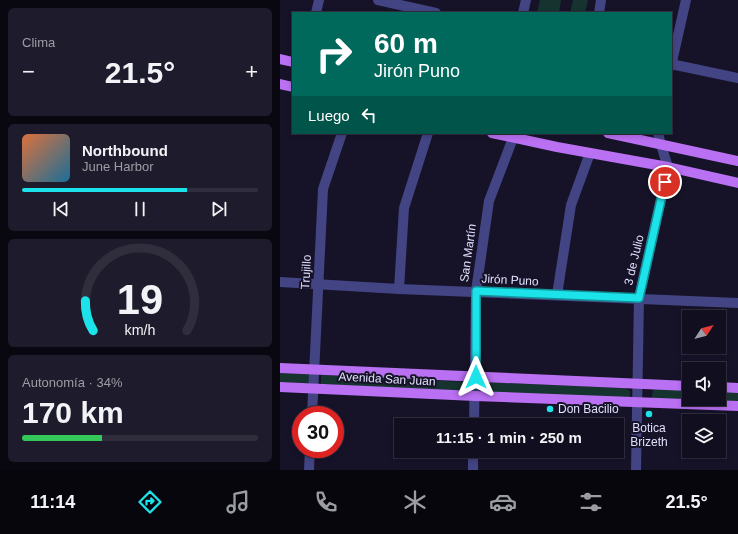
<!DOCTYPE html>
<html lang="es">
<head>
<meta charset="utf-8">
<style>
	:root { --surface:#100e1f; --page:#1e1c2c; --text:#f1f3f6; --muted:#9c9ca4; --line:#302e3d; --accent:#1ce2ea }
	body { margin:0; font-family:Helvetica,sans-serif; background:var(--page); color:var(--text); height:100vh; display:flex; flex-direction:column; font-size:15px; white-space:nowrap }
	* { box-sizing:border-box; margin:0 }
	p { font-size:13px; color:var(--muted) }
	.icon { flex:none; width:22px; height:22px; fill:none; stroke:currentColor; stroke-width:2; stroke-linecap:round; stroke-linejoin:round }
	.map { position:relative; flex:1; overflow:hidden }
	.sheet { display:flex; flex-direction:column; gap:8px; padding:8px; background:#090811; width:280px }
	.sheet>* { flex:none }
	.top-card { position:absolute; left:12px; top:12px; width:380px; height:122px; border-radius:0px; box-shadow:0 2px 6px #0003,0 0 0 1px var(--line); background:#00695c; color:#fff; overflow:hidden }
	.needle { width:26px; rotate:54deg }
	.buttons { position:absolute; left:402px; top:310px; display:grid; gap:8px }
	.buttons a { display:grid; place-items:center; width:44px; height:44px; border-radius:0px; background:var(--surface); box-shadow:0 2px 6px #0003,0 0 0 1px var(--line); font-size:20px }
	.speed { position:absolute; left:12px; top:406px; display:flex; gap:8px; font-size:20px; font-weight:700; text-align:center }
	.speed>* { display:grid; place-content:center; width:52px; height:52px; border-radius:50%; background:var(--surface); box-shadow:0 2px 6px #0003,0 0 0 1px var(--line); line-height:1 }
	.speed .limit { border:6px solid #d22; background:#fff; color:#111 }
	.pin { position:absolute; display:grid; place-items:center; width:34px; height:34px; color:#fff; margin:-17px; border:2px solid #fff; border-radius:50%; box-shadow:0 1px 4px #0007 }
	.me { position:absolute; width:44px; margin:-22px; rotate:0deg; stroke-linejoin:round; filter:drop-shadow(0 0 3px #0008) }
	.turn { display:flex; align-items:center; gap:14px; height:84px; padding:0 16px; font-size:18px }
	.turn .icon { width:52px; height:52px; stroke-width:2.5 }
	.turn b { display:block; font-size:28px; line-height:34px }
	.then { display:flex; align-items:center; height:38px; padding:0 16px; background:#0003; gap:8px; font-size:15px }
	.big { font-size:30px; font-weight:600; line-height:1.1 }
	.sheet .tile { flex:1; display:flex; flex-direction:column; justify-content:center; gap:6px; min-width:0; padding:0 14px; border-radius:6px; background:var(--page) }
	.sheet .dial { align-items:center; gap:0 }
	.dial svg { height:104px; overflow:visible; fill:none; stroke:var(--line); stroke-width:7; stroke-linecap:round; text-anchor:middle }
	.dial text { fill:var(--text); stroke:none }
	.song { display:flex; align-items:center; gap:12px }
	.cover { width:48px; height:48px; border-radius:6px; background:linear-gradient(135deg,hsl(20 70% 55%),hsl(200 70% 35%)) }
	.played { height:4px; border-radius:2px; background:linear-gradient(90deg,var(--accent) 70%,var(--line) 70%) }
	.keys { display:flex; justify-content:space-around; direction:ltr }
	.heat { display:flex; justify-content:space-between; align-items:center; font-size:22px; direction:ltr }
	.charge { height:6px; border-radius:3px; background:linear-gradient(90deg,#34c759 34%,var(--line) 0) }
	.trip { position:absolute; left:114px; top:418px; width:230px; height:40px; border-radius:0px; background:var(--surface); box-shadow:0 2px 6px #0003,0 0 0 1px var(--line); font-weight:600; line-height:40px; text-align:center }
	.tabs { display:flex; height:64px; justify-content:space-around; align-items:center; background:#06060c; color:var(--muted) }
	.tabs .icon { width:28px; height:28px }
	.tabs .active { color:var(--accent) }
	.tabs b { font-size:18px; color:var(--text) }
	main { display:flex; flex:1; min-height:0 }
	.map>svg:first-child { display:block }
	.green { fill:#173330 }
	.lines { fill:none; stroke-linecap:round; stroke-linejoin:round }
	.minor { stroke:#434484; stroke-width:10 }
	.major { stroke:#ba70f2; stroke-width:10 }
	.route-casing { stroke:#129398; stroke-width:10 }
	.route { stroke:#1ce2ea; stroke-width:7 }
	.poi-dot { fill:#1ce2ea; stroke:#161329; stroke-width:1.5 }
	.labels { text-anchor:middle; stroke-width:4; stroke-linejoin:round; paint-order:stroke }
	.street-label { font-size:12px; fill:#e0dffc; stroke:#161329 }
	.poi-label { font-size:12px; fill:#e0dffc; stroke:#161329; text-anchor:start }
</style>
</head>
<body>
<main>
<section class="sheet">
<div class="tile"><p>Clima</p>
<div class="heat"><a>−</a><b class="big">21.5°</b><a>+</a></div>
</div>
<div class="tile">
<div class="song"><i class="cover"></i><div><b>Northbound</b><p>June Harbor</p></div></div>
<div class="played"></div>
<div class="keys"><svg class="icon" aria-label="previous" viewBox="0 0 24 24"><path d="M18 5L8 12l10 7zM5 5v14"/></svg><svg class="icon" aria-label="pause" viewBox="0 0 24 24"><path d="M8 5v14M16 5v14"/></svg><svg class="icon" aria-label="next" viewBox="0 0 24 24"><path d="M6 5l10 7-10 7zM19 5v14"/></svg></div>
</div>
<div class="tile dial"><svg viewBox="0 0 100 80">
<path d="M14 69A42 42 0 1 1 86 69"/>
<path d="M14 69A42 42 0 0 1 8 46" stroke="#1ce2ea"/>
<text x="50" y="56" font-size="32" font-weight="700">19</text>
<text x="50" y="72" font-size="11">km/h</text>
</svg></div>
<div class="tile"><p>Autonomía · 34%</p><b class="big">170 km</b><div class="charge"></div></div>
</section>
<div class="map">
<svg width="458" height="470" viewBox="0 0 458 470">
	<rect width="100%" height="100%" fill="#161329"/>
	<g class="green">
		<path d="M260 0H281L279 13H257Z"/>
		<path d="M293 0H308L305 13H290Z"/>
		<path d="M0 372 31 374 30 383 0 382Z"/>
		<path d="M41 375 186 382 188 384V390L186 392 42 384 41 383Z"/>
		<path d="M205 382H207L345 388 350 391V398L205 392 204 390Z"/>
		<path d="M376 388 409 390V399H439V391L458 392V403L373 399 372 396 373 390Z"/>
	</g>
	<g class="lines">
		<g class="minor">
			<path d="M98 0 156 13"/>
			<path d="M36 13 39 0"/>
			<path d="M243 13 246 0"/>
			<path d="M319 13 321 0"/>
			<path d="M391 64 458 78"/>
			<path d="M391 66 406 0"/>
			<path d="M0 282 119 289 458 303"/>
			<path d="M119 289 124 208 148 133"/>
			<path d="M277 295 291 205 310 153"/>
			<path d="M32 415 43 189 62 133"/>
			<path d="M194 425 196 291 209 201 233 138"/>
			<path d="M29 470 30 449"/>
			<path d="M193 470V451"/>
			<path d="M356 470 359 298 388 167 381 145 378 133"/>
		</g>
		<g class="major">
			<path d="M0 59 13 62"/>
			<path d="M0 84 13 87"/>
			<path d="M212 133 277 147 388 167 458 183"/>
			<path d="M328 133 458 161"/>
			<path d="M0 368 409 386"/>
			<path d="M0 387 195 396 458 406"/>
			<path d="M439 387 458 388"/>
		</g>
	</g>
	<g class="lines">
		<defs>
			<path id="route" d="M196 377V291L359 298 385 182"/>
		</defs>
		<use href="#route" class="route-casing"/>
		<use href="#route" class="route"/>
	</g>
	<g class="poi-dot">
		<circle cx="270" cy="409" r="4"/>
		<circle cx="369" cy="414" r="4"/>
	</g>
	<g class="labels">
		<g class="street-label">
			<text transform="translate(188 253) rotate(-82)" y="4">San Martín</text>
			<text transform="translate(354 260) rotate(-77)" y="4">3 de Julio</text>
			<text transform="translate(26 272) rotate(-87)" y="4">Trujillo</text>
			<text transform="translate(230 280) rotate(3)" y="4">Jirón Puno</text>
			<text transform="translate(107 379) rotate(3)" y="4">Avenida San Juan</text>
		</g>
		<g class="poi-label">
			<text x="278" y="413">Don Bacilio</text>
			<text x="369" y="432" text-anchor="middle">Botica<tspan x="369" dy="14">Brizeth</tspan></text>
		</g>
	</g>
</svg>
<div class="buttons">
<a><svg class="needle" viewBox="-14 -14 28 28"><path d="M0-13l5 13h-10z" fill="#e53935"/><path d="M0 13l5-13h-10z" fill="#9c9ca4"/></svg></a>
<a><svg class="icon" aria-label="sound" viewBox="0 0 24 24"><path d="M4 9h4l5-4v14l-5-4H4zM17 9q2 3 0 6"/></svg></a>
<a><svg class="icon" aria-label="layers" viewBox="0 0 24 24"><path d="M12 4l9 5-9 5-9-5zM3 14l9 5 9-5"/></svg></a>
</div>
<div class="speed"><div class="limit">30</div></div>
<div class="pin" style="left:385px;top:182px;background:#d93025"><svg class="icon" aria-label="arrive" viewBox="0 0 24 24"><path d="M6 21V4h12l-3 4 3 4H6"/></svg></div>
<svg class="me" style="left:196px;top:377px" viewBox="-20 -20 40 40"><path d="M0-17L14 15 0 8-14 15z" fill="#1ce2ea" stroke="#fff" stroke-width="4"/></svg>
<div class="trip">11:15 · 1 min · 250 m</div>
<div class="top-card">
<div class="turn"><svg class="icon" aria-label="right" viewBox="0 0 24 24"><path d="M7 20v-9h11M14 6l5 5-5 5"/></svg><div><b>60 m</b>Jirón Puno</div></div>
<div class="then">Luego<svg class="icon" aria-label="left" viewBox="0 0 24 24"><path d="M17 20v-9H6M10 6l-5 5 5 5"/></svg></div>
</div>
</div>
</main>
<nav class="tabs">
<b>11:14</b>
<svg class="icon active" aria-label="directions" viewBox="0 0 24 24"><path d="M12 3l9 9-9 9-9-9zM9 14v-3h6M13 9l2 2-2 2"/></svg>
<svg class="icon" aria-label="music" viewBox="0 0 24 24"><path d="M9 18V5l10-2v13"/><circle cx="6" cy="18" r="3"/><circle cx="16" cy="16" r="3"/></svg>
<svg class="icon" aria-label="phone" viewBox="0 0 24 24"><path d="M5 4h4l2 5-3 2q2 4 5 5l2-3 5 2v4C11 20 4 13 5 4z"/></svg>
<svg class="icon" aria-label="climate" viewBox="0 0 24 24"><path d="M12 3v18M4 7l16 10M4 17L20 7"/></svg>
<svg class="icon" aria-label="car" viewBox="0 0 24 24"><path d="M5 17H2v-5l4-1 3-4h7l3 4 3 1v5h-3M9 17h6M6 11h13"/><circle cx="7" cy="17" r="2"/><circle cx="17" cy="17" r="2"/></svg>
<svg class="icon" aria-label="filters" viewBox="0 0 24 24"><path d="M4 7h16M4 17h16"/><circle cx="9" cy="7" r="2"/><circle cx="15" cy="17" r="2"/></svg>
<b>21.5°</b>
</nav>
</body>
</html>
